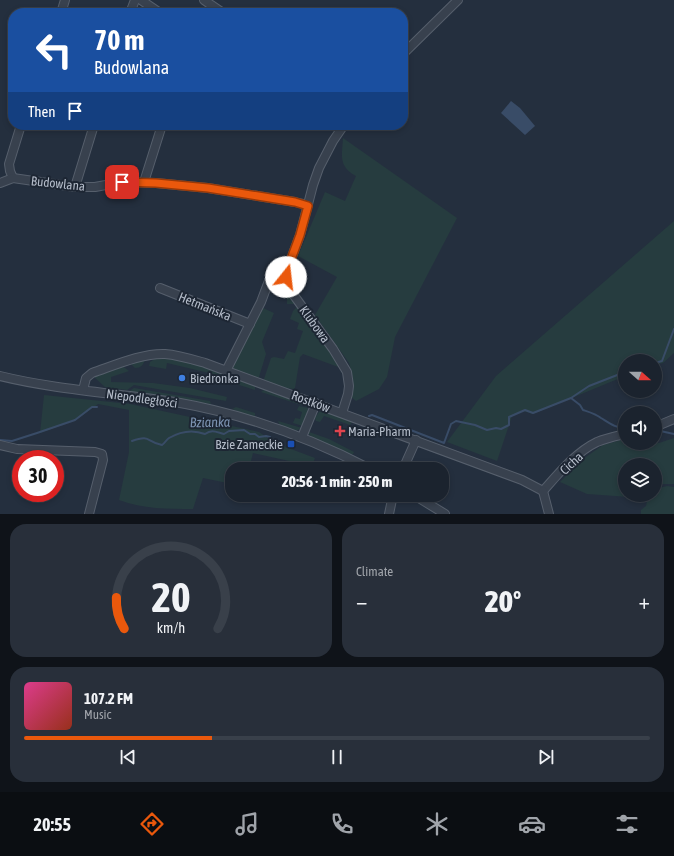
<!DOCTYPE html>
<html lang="en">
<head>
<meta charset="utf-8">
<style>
	:root { --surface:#1b232e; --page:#282f3a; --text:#f1f3f6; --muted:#a0a4aa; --line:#39404a; --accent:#ea580c }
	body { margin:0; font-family:"Asap Condensed",sans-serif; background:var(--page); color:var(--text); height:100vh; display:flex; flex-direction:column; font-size:15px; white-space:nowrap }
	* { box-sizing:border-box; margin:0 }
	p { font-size:13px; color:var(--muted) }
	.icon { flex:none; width:22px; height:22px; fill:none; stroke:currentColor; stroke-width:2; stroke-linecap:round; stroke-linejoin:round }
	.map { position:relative; height:514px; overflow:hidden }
	.sheet { display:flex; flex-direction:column; gap:10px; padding:10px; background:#0f1319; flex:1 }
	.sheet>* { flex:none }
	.hud { position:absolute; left:8px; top:8px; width:400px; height:122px; border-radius:16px; box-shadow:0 2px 6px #0003,0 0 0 1px var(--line); background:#1a4fa0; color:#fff; overflow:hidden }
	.needle { width:26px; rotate:111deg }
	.controls { position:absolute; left:618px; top:354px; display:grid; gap:8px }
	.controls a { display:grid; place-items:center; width:44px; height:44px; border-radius:50%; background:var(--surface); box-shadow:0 2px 6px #0003,0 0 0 1px var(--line); font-size:20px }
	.speed { position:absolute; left:12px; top:450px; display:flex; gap:8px; font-size:20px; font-weight:700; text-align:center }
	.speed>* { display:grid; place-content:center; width:52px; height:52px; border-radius:50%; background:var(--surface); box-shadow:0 2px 6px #0003,0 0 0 1px var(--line); line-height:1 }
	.speed .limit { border:6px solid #d22; background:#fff; color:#111 }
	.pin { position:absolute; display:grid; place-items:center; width:34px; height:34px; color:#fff; margin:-17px; border-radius:8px; box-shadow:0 2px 6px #0006 }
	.me { position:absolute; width:44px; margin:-22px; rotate:16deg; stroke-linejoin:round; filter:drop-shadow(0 0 3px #0008) }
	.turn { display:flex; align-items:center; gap:14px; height:84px; padding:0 20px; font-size:18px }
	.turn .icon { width:52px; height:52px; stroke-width:2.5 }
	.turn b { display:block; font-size:28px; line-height:34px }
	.then { display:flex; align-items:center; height:38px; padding:0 20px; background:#0003; gap:8px; font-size:15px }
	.big { font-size:30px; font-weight:800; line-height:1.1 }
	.sheet .tile { flex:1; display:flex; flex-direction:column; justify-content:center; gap:6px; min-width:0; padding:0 14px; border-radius:16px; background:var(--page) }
	.sheet .dial { align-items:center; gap:0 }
	.dial svg { height:104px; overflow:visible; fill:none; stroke:var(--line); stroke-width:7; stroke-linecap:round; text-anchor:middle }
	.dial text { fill:var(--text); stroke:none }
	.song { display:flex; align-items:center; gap:12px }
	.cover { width:48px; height:48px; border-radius:6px; background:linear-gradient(135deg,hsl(330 70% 55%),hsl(10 70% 35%)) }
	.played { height:4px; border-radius:2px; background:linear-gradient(90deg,var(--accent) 30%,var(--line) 30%) }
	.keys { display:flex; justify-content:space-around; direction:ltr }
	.heat { display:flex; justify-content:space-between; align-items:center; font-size:22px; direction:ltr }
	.sheet .tiles { flex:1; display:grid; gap:10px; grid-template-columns:1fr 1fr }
	.tile:last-child { grid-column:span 2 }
	.trip { position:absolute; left:225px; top:462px; width:224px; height:40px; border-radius:16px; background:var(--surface); box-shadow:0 2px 6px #0003,0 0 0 1px var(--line); font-weight:800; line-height:40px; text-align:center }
	.menu { display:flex; height:64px; justify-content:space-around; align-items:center; background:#0b0e12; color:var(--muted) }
	.menu .icon { width:28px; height:28px }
	.menu .current { color:var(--accent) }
	.menu b { font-size:18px; color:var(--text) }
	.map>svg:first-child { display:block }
	.green { fill:#263c3f }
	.water { fill:#394c67 }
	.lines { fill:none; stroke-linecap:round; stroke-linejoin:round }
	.stream { stroke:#394c67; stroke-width:2 }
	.minor-casing { stroke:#565f6c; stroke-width:10 }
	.minor { stroke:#38414e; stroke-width:8 }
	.route-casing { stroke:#983908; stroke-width:10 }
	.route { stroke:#ea580c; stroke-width:7 }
	.shop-dot { fill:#3f7fe0; stroke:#1d2633; stroke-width:1.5 }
	.health-dot { fill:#e0444e; stroke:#1d2633; stroke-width:1.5 }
	.transit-dot { fill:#1a4fb4; stroke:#1d2633; stroke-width:1.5 }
	.labels { text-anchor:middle; stroke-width:4; stroke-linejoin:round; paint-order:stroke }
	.street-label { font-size:13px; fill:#b4bcc9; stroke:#1d2633 }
	.poi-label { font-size:13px; fill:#b4bcc9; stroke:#1d2633; text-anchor:start }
	.water-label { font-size:14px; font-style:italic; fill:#7c92b1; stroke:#1d2633 }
</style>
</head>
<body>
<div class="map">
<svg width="674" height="514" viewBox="0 0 674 514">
	<rect width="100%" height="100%" fill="#242f3e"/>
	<g class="green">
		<path d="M343 138 457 218 395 337 387 377 379 389 356 401 351 397 353 378 349 363 315 315 337 277 298 256 325 192 345 201 356 176C338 166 342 156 343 138Z"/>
		<path d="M674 221V353L663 363 655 365V361H625V376L533 414 523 411 512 416 497 461 447 442 496 376Z"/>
		<path d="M278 268 282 273 284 285 295 302 294 304H287V299L269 287Z"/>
		<path d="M261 307 274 313 262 342 266 354 259 377 257 378 233 369 231 366Z"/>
		<path d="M297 307 299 308 322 338 341 368 303 354 300 357 295 388 294 389 279 387 264 381V379L271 358 274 357 284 359 288 351 295 353 303 331 297 329 299 323 290 319 293 311Z"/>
		<path d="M158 357 183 359 216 371 233 379 235 383 233 381 209 375V373L167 363 166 369 149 366 150 362Z"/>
		<path d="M144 359 145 360C143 365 141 368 135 368L130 363Z"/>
		<path d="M123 367 125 368 129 371 111 377V382L153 383 190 388 227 397 226 401 134 385 127 390 105 387 93 376 116 368Z"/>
		<path d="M234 379 255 385V390L236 384Z"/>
		<path d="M134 388 210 401 211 404 198 403 128 392Z"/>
		<path d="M265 389 306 404 307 407 261 392Z"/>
		<path d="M44 395 130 404 259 432 275 443 315 458 312 466 253 453 249 469H232V484L203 478 193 509C168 509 143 509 119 500L129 452V410L98 404 76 420 40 433Z"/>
		<path d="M299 406 308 408 307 415 303 426 293 423 295 418 300 419 302 412 297 410Z"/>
		<path d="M236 407 255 413V418L232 409Z"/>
		<path d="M327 410 353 420 350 425 324 416 320 422 316 421 315 418 319 412Z"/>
		<path d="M278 421 302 428 296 431 280 426Z"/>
		<path d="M309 432 329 439 354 452 353 454H348L312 438 309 434Z"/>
		<path d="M674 438V484H655V465H625V495H646L643 498 587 494 560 482 583 459 603 445 625 439V443H655V441L659 443Z"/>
		<path d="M667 486 674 487V514H641V510L646 506 648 495H655V489Z"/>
	</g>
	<path class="water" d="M511 101 520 108 535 126 525 135 501 113Z"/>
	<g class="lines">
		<g class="stream">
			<path d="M655 363 662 361 674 329"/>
			<path d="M571 398 589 386 625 372"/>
			<path d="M369 416 372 415 444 443 451 424 456 421 475 425 487 430 496 428 501 429 509 425V417L525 410 533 413 571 398 580 405 583 410C589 412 596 414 601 418 608 422 616 429 625 427"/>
			<path d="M656 430 674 434"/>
			<path d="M0 440 12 441 37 433 75 420 92 407H97"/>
			<path d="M132 441C151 434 146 442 162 445 165 443 166 440 169 438 181 431 192 429 205 434 212 429 216 432 224 434L229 431 244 430 250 434H255L259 437 266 436 270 437"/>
		</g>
		<defs>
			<g id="minor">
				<path d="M141 0 160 13"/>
				<path d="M204 0 223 13"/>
				<path d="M61 13 65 0"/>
				<path d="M130 13 135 0"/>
				<path d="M207 13 212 6"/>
				<path d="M403 54 458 0"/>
				<path d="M13 178 10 171 9 164 21 125"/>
				<path d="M144 182 162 125"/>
				<path d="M0 183 13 178 75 187H95L122 182 156 183 208 188 295 202 308 205"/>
				<path d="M75 187 94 125"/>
				<path d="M160 288 250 324"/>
				<path d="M226 371 261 302 273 270 277 266 287 270"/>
				<path d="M0 376C57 390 117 393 175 402 243 414 309 437 370 469"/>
				<path d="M83 390 86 378 92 373C113 366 142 353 165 354 178 355 191 359 205 363L522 480 543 491"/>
				<path d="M342 413 348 394 349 386 347 372 333 349 290 290C286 283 286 278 287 270L300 235 313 185 319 168 333 141 344 125"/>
				<path d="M655 427 674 419"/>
				<path d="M302 437 316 403"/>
				<path d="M0 445 17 449 95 452 102 454 103 460 89 514"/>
				<path d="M403 469 416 440"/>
				<path d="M543 491C559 473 576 452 597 442 606 438 616 436 625 434"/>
				<path d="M543 491 549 514"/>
				<path d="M414 495 445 514"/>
				<path d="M389 514 393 495"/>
			</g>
		</defs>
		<use href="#minor" class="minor-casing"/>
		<use href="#minor" class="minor"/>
	</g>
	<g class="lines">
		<defs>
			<path id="route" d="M122 182 156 183 208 188 295 202 308 206 300 235 287 270 286 277"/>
		</defs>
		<use href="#route" class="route-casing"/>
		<use href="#route" class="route"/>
	</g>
	<circle class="shop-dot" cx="182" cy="378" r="4"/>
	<path class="health-dot" d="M338 425h4v4h4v4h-4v4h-4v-4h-4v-4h4z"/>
	<rect class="transit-dot" x="287" y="440" width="8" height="8" rx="2"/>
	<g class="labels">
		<g class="street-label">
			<text transform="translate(58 183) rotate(6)" y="5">Budowlana</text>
			<text transform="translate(205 306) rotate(22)" y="5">Hetmańska</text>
			<text transform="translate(315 324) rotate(54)" y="5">Klubowa</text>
			<text transform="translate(142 398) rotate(8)" y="5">Niepodległości</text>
			<text transform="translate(311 401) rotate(20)" y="5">Rostków</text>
			<text transform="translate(571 463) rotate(-43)" y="5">Cicha</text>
		</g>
		<g class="poi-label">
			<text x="190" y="383">Biedronka</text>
			<text x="348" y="436">Maria-Pharm</text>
			<text x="283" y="449" text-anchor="end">Bzie Zameckie</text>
		</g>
		<g class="water-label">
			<text transform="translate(210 422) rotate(-1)" y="5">Bzianka</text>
		</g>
	</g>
</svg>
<div class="controls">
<a><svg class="needle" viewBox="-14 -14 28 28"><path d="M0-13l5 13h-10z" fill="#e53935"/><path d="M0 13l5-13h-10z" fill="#a0a4aa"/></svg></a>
<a><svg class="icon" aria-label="sound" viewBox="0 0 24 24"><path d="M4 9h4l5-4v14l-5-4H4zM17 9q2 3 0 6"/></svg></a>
<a><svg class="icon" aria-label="layers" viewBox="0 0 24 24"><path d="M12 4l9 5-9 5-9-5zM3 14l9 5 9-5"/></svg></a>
</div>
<div class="speed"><div class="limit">30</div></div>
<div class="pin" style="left:122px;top:182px;background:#d93025"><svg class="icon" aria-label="arrive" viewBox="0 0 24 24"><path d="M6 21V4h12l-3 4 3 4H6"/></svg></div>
<svg class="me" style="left:286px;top:277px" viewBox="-20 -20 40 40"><circle r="19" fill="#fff"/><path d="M0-13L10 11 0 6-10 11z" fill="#ea580c"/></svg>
<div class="trip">20:56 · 1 min · 250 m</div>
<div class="hud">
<div class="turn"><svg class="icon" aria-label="left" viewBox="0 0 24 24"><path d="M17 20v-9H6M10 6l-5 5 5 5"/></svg><div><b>70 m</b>Budowlana</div></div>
<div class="then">Then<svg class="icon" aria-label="arrive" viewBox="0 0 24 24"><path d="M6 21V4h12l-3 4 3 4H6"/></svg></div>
</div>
</div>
<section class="sheet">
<div class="tiles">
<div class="tile dial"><svg viewBox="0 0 100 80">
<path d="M14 69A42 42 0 1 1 86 69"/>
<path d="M14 69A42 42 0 0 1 8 45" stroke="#ea580c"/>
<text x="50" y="56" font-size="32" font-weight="700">20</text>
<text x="50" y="72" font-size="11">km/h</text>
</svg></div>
<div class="tile"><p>Climate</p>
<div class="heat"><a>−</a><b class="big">20°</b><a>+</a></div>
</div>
<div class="tile">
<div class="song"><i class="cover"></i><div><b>107.2 FM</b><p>Music</p></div></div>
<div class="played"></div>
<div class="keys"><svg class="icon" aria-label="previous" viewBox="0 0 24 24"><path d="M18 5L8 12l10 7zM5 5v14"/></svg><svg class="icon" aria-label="pause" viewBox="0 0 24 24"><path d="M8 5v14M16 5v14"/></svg><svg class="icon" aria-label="next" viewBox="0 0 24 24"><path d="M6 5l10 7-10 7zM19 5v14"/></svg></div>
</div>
</div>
</section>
<nav class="menu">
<b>20:55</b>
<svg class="icon current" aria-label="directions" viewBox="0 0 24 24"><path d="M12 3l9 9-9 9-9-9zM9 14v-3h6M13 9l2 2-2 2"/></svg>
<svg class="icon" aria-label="music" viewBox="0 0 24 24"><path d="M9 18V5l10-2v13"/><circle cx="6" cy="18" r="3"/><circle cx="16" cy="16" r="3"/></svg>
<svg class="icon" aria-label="phone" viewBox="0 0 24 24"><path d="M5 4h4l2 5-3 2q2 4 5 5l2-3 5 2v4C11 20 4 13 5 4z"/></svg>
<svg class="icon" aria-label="climate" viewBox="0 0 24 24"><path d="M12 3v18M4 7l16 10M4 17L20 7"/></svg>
<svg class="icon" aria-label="car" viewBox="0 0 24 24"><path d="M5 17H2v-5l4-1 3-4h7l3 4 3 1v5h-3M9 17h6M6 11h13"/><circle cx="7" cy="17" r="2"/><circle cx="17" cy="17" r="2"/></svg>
<svg class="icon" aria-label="filters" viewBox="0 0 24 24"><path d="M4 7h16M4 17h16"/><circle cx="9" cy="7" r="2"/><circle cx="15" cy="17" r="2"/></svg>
</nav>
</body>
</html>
